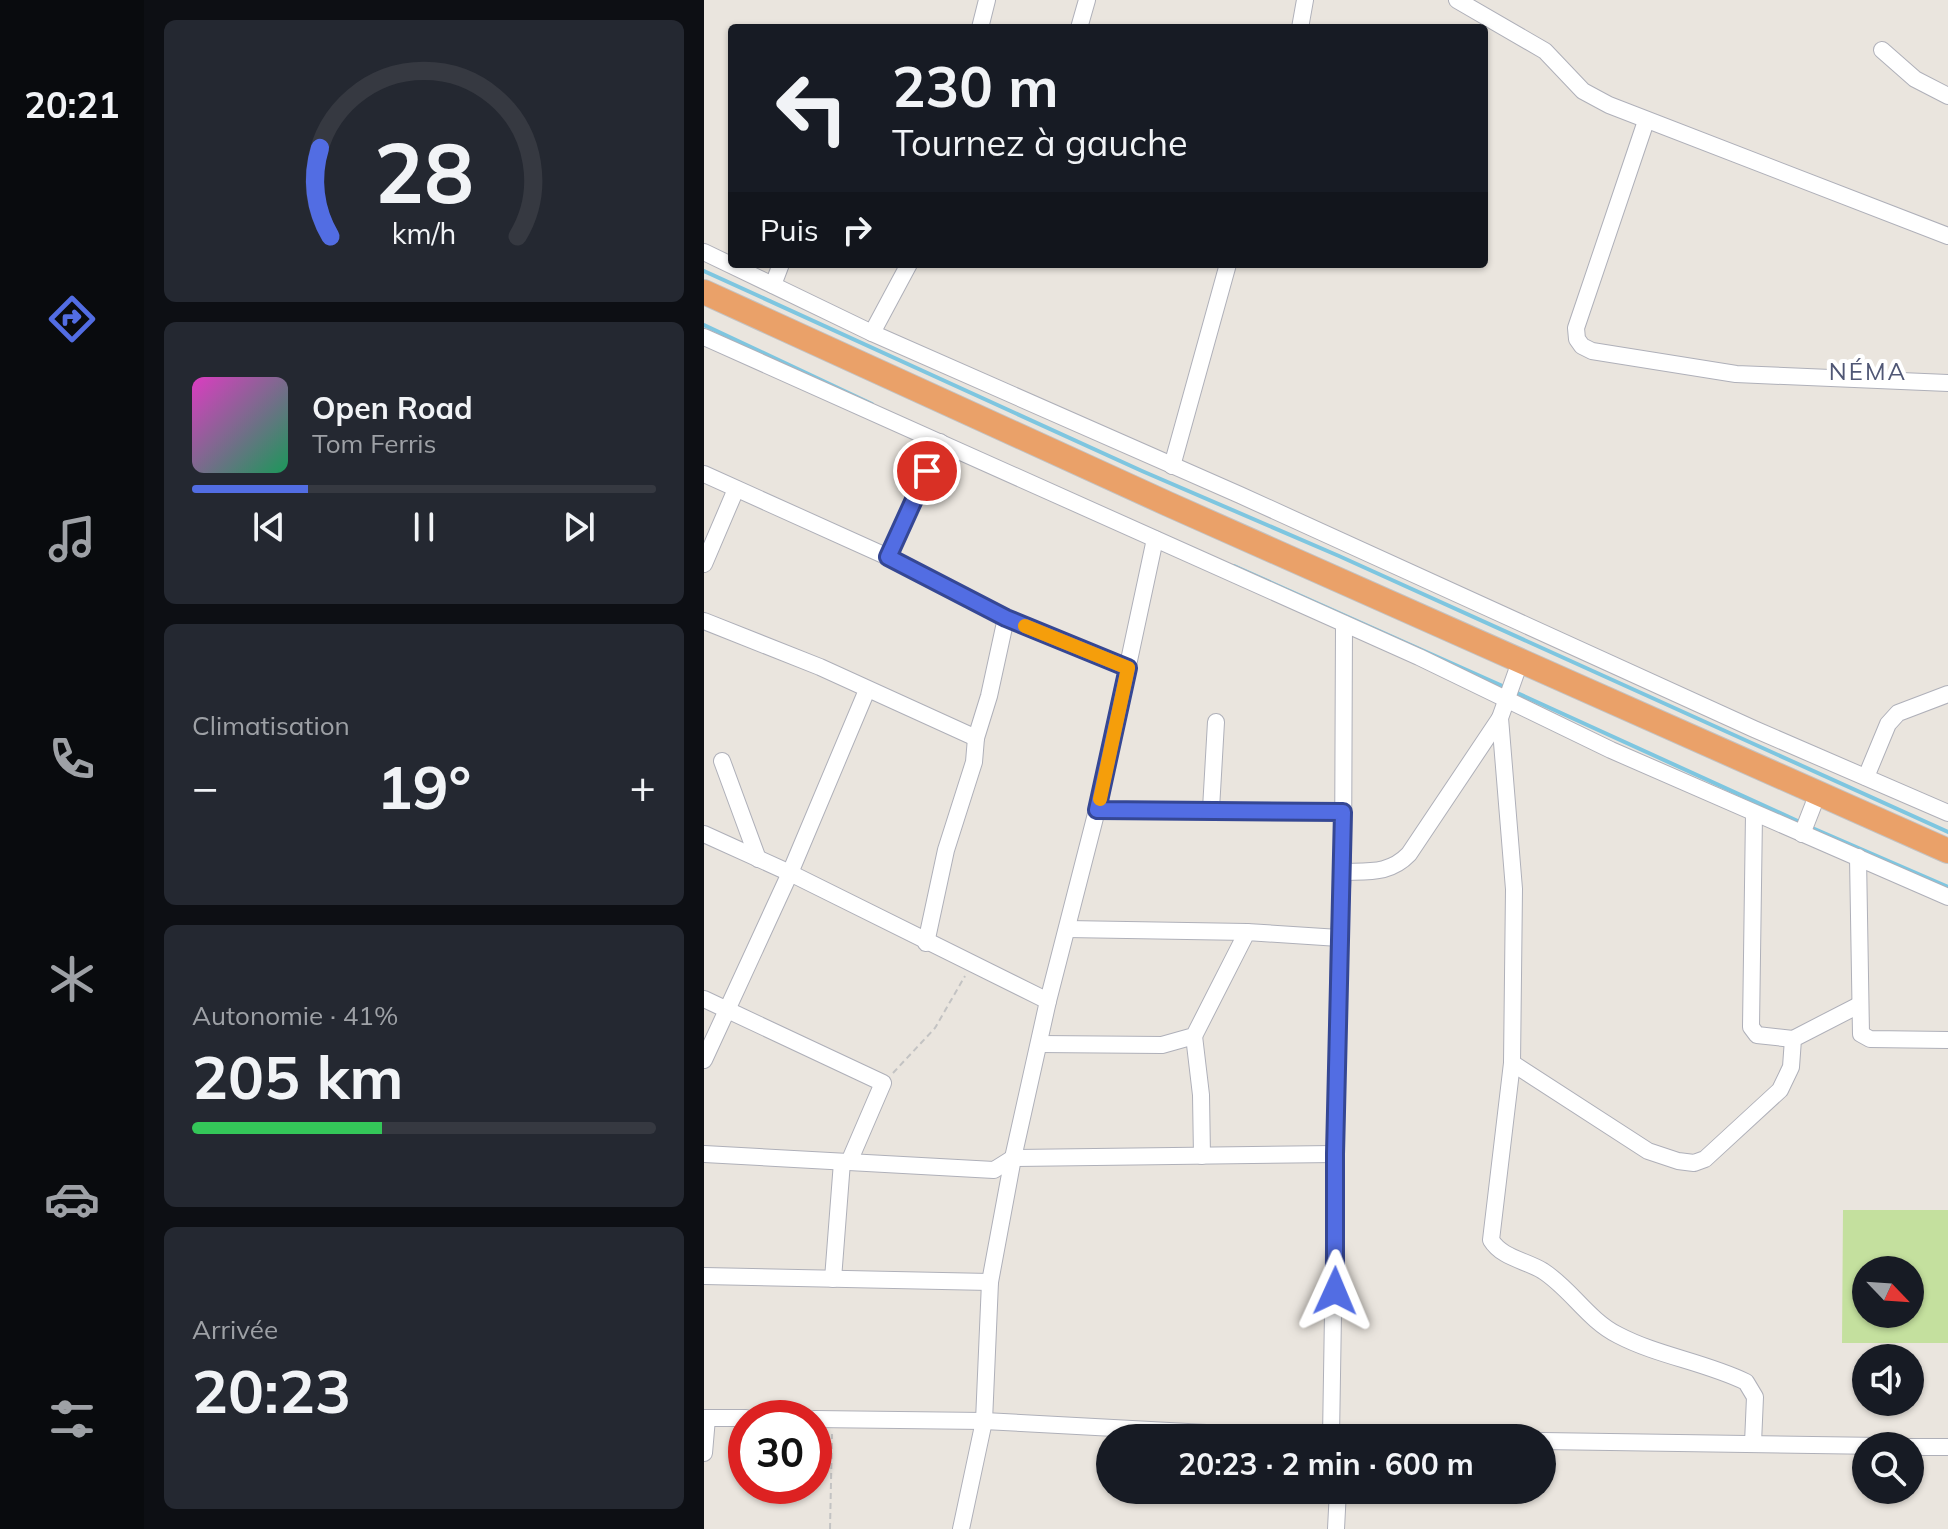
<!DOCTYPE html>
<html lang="fr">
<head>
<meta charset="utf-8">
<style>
	:root { --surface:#171b24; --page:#242831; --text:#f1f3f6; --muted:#9ea1a6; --line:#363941; --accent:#526de3 }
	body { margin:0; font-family:Mulish,sans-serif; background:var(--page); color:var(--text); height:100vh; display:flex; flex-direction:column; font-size:30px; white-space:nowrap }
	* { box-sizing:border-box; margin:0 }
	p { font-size:26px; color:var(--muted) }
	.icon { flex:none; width:44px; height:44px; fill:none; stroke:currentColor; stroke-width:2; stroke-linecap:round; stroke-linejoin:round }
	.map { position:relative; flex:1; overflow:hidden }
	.details { display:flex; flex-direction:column; gap:20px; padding:20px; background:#0d0f14; width:560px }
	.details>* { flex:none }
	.guide { position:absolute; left:24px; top:24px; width:760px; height:244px; border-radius:8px; box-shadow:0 2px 6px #0004; background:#171b24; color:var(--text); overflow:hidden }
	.needle { width:52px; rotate:115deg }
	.tools { position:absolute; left:1148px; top:1256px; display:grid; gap:16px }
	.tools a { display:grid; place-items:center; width:72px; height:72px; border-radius:50%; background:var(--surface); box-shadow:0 2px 6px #0004; font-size:40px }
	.speed { position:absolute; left:24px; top:1400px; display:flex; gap:16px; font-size:40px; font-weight:700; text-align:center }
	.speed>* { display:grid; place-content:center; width:104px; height:104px; border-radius:50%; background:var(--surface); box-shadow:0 2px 6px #0004; line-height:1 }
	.speed .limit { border:12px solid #d22; background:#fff; color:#111 }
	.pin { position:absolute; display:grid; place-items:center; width:68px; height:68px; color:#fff; margin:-34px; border:4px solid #fff; border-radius:50%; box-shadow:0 2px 8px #0007 }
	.me { position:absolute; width:88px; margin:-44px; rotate:1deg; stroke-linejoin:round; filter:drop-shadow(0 0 6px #0008) }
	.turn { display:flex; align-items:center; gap:28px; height:168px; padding:0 32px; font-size:36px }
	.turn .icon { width:104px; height:104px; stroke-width:2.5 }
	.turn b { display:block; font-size:56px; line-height:68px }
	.then { display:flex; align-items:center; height:76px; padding:0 32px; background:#0003; gap:16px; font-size:30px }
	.big { font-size:60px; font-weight:700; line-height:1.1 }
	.details .tile { flex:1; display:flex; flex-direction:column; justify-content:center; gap:12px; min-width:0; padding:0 28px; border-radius:12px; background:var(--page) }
	.details .dial { align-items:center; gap:0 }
	.dial svg { height:208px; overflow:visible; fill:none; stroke:var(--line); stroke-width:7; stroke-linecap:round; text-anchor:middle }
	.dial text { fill:var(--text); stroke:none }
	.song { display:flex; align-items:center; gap:24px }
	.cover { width:96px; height:96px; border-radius:12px; background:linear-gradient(135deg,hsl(310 70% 55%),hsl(150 70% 35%)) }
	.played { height:8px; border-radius:4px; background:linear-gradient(90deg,var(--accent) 25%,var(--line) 25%) }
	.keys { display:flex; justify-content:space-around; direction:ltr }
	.heat { display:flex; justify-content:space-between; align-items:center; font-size:44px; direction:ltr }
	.charge { height:12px; border-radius:6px; background:linear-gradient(90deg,#34c759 41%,var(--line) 0) }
	.trip { position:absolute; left:392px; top:1424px; width:460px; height:80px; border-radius:40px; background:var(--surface); box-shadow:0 2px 6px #0004; font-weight:700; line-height:80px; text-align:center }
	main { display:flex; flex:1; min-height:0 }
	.tab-bar { display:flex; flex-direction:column; width:144px; justify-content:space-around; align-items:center; background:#090b0e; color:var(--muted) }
	.tab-bar .icon { width:56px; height:56px }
	.tab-bar .active { color:var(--accent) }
	.tab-bar b { font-size:36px; color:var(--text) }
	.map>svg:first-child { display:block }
	.pitch { fill:#c4e09e; fill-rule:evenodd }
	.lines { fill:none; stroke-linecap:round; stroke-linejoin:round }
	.stream { stroke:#7ec6e0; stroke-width:4 }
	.minor-casing { stroke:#afb0b9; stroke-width:18 }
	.highway-casing { stroke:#c3c3c3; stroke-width:26 }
	.path { stroke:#c3c3c3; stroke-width:2; stroke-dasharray:6 4; stroke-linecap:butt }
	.minor { stroke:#fff; stroke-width:16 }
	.highway { stroke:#eaa169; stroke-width:24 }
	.route-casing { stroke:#354794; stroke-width:20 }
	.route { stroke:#526de3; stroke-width:14 }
	.slow { stroke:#f59e0b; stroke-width:14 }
	.labels { text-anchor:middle; stroke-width:8; stroke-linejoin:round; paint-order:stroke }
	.neighbourhood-label { font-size:24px; letter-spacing:2px; fill:#505775; stroke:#fff }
</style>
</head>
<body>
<main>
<nav class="tab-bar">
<b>20:21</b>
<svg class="icon active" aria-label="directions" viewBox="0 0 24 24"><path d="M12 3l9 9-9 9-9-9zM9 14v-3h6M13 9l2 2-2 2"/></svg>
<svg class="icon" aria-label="music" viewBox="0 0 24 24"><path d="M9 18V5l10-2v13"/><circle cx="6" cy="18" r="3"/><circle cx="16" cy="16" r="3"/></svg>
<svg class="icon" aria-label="phone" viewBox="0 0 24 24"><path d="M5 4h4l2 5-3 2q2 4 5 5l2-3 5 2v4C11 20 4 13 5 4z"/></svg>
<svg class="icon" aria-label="climate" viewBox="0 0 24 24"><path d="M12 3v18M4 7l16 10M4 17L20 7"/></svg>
<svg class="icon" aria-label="car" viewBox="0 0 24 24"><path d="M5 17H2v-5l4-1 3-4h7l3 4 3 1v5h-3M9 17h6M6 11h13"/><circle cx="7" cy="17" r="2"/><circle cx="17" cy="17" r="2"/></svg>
<svg class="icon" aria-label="filters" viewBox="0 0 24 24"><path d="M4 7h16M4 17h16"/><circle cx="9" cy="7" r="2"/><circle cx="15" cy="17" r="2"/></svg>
</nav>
<section class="details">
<div class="tile dial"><svg viewBox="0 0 100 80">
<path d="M14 69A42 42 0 1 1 86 69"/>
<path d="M14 69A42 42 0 0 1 10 35" stroke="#526de3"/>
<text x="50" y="56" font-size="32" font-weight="700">28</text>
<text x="50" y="72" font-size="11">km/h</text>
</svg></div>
<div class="tile">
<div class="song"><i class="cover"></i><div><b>Open Road</b><p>Tom Ferris</p></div></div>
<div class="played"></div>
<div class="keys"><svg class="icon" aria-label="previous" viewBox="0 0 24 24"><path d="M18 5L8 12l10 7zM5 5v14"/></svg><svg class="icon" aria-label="pause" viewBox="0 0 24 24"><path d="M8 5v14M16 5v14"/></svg><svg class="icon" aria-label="next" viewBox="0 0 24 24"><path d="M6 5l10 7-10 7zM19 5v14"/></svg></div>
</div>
<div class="tile"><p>Climatisation</p>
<div class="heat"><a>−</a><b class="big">19°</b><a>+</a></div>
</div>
<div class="tile"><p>Autonomie · 41%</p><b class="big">205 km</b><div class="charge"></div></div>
<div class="tile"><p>Arrivée</p><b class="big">20:23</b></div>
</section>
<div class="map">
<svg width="1244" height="1529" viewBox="0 0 1244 1529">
	<rect width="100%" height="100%" fill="#eae5de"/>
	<path class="pitch" d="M1139 1210H1244V1343H1138ZM1162 1270H1206V1314H1162Z"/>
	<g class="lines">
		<g class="stream">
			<path d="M0 271 438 471 635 556 1244 832"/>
			<path d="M0 325 168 404"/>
			<path d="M530 566 803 688"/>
			<path d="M811 692 1098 823"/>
			<path d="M1106 827 1244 887"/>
		</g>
		<defs>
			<g id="minor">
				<path d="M753 0 841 51 879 91 905 105 1244 236"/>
				<path d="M276 28 283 0"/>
				<path d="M375 28 383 0"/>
				<path d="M596 28 601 0"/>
				<path d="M1178 50 1211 79 1244 96"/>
				<path d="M942 121 872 328 873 339 878 346 888 351 1032 374 1244 383"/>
				<path d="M0 252 168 333 536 495 1050 729 1244 813"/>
				<path d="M69 285 77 264"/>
				<path d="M168 333 205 264"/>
				<path d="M0 337 715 657 907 750 1244 897"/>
				<path d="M468 466 524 264"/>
				<path d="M0 474 184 557 302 618 424 668"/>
				<path d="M184 557 236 442"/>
				<path d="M0 564 32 489"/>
				<path d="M0 621 116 667 272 738"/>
				<path d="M817 659 796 718 810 889 808 1063 787 1240C798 1258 821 1260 839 1271 867 1289 884 1320 914 1335 954 1356 1001 1362 1042 1382L1051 1397 1049 1443"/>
				<path d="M18 761 54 859"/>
				<path d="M1162 777 1184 724 1194 713 1244 694"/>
				<path d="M507 809 512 722"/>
				<path d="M393 810 639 812"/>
				<path d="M1050 814 1047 1027 1053 1035 1089 1039"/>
				<path d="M0 834 86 873 344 1001"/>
				<path d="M1098 834 1114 793"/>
				<path d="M1154 857 1157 1034 1166 1039 1244 1040"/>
				<path d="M639 872C665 871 686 874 705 854L796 718"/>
				<path d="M363 929 543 932"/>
				<path d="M222 943 242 850 270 762 272 738 285 696 302 618"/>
				<path d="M0 999 179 1083 145 1162"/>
				<path d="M490 1036 497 1095 498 1156"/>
				<path d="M335 1044 458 1045 490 1036 543 932 635 938"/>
				<path d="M0 1060 86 873 163 690"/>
				<path d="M808 1063 944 1151 974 1161 990 1163 1001 1159 1076 1090 1087 1067 1089 1039 1155 1005"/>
				<path d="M0 1154 290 1170 309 1158 631 1154"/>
				<path d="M0 1276 286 1282"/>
				<path d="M129 1279 138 1162"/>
				<path d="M0 1418H42"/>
				<path d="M110 1419 280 1421 597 1438"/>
				<path d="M627 1438 635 938 639 872 640 624"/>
				<path d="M838 1441 1178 1446"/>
				<path d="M1206 1447H1244"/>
				<path d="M0 1453 3 1418"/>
				<path d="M257 1529 280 1421 286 1282 309 1158 344 1001 393 810 451 539"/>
				<path d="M632 1529 634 1490"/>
			</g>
			<path id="highway" d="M0 292 464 504 1244 851"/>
		</defs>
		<use href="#minor" class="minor-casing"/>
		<use href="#highway" class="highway-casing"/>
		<g class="path">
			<path d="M189 1073 231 1028 261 976"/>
			<path d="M126 1529 128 1434"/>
		</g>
		<use href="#minor" class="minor"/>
		<use href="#highway" class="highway"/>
	</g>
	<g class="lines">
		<defs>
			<path id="route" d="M223 471 184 557 302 618 424 668 393 810 639 812 631 1154V1291"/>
		</defs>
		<use href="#route" class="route-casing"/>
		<use href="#route" class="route"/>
		<path class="slow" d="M321 626 424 668 396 799"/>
	</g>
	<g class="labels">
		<g class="neighbourhood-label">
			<text x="1164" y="380">NÉMA</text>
		</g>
	</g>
</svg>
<div class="tools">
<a><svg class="needle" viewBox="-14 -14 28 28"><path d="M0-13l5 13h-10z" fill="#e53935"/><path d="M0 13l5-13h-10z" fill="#9ea1a6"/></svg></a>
<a><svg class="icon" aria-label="sound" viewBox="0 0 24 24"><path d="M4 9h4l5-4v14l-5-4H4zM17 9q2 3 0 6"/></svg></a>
<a><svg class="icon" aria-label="search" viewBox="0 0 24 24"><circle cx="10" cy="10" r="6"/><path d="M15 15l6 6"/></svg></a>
</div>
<div class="speed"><div class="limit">30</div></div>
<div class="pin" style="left:223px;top:471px;background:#d93025"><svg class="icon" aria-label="arrive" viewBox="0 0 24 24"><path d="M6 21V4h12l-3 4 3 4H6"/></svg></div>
<svg class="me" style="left:631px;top:1291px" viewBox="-20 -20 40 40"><path d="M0-17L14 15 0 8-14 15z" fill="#526de3" stroke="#fff" stroke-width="4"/></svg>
<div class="trip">20:23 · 2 min · 600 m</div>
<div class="guide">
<div class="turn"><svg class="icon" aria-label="left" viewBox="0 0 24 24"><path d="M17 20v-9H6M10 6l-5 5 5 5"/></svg><div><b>230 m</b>Tournez à gauche</div></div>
<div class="then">Puis<svg class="icon" aria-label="right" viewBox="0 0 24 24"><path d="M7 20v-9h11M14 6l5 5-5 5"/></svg></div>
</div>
</div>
</main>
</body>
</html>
